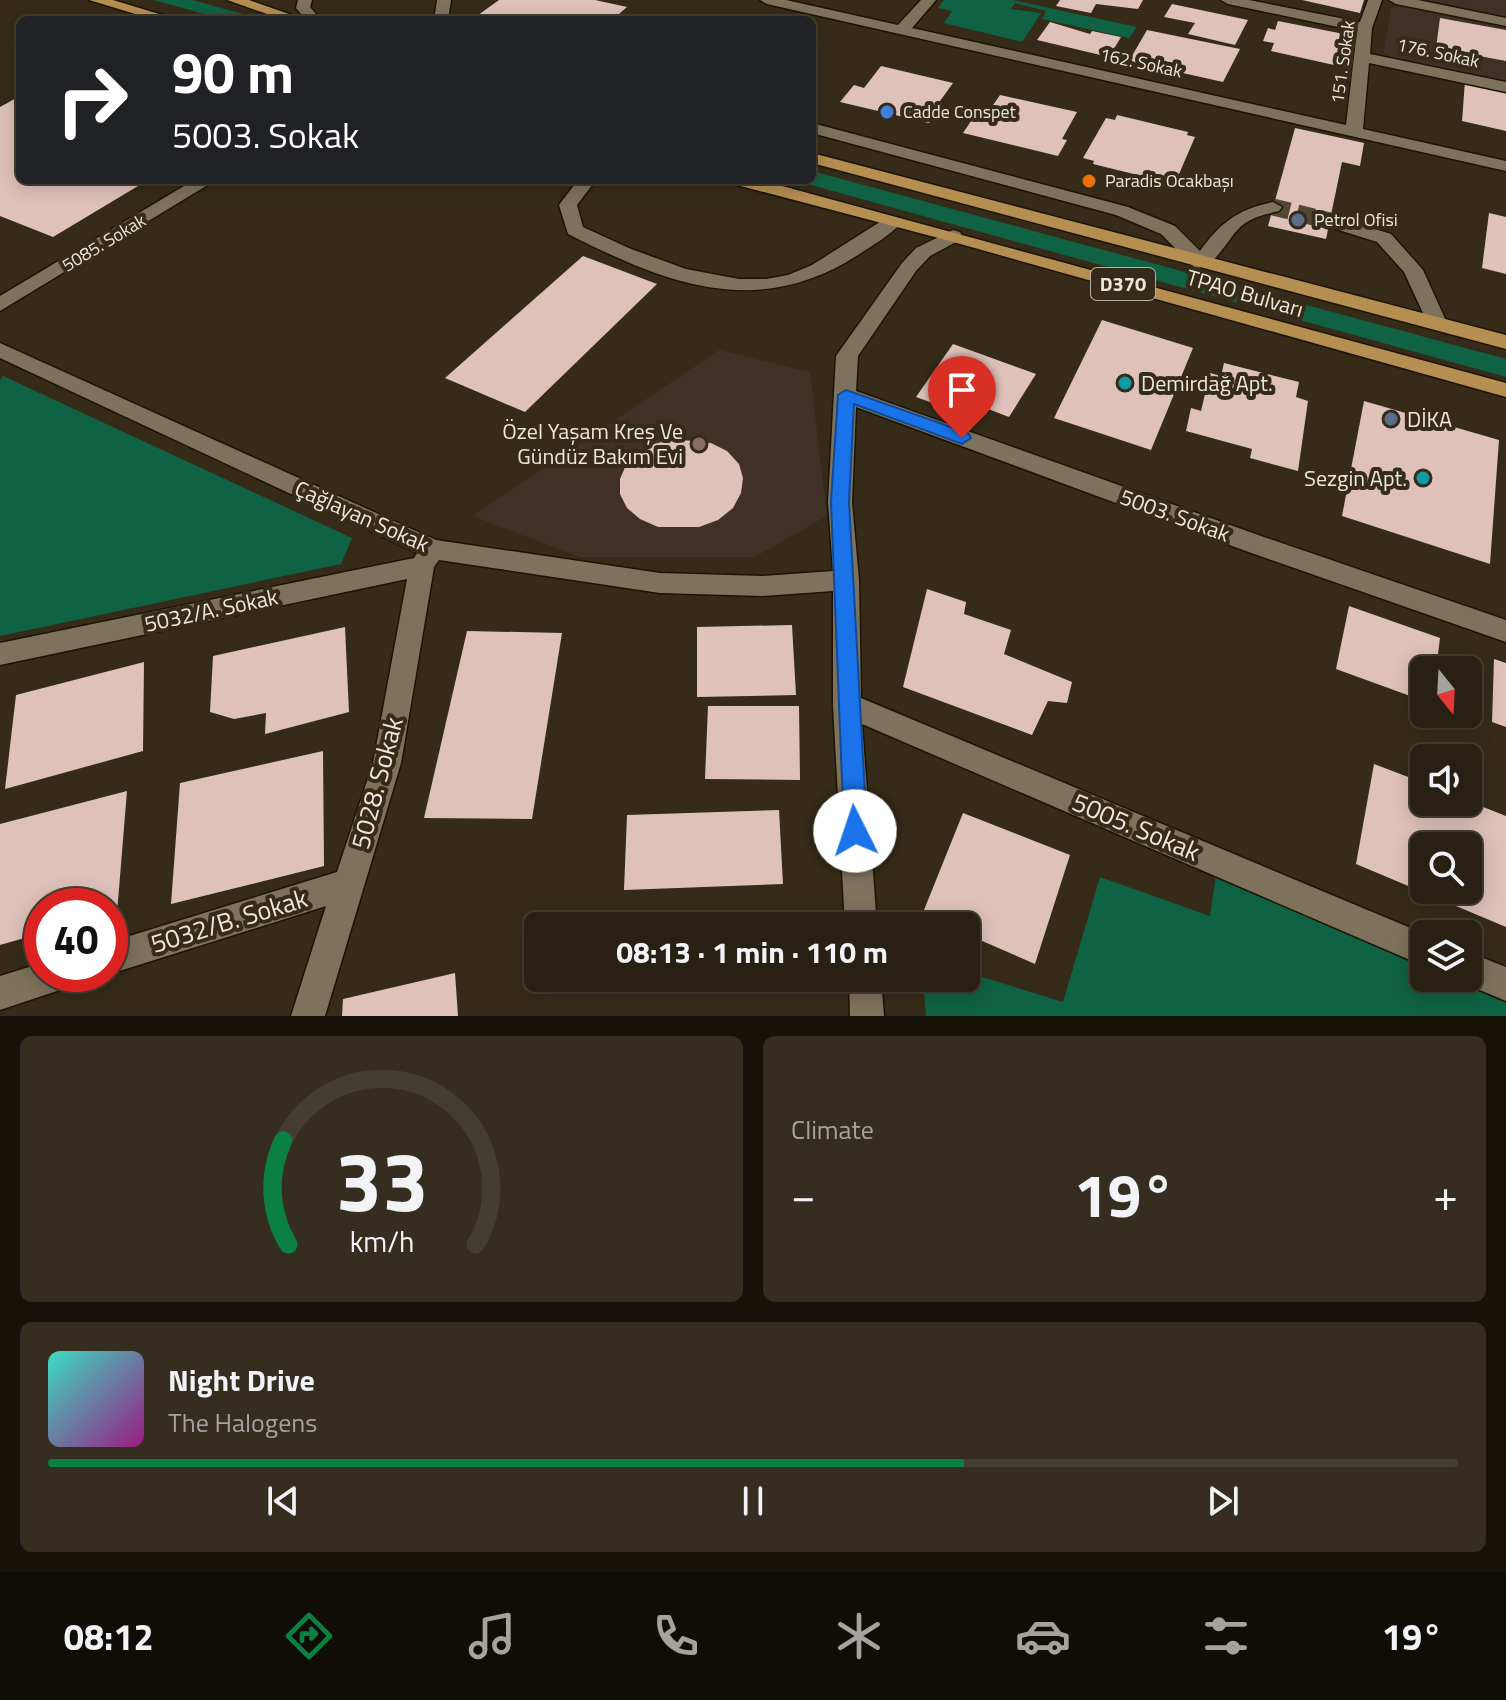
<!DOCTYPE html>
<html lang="en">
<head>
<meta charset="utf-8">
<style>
	:root { --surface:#282012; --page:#342d20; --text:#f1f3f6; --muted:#a5a39f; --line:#443e32; --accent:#0b8043 }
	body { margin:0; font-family:"Titillium Web",sans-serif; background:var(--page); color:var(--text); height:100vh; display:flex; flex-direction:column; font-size:30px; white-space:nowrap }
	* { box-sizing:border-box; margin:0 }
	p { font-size:26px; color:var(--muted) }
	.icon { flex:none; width:44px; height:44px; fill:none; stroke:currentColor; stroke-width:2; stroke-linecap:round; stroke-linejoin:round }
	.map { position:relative; height:1016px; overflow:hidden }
	.panel { display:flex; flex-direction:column; gap:20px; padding:20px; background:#16120a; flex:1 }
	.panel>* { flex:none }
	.hud { position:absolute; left:16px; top:16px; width:800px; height:168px; border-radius:12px; box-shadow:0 4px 20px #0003,0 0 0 2px var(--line); background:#202124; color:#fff; overflow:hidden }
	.needle { width:52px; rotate:162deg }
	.controls { position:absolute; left:1410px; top:656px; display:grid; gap:16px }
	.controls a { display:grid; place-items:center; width:72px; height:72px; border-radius:12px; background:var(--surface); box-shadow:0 4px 20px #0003,0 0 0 2px var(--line); font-size:40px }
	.speed { position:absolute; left:24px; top:888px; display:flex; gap:16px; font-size:40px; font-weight:700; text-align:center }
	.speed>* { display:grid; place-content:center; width:104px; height:104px; border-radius:50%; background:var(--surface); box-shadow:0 4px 20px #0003,0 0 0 2px var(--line); line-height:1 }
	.speed .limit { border:12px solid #d22; background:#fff; color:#111 }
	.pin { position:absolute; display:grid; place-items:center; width:68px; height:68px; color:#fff; margin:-82px -34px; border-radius:50% 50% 50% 0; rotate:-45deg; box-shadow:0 0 8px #0007 }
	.pin .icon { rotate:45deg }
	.me { position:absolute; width:88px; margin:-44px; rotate:356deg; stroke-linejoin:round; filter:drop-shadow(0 0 6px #0008) }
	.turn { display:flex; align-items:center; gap:28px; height:168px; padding:0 24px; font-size:36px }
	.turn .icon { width:104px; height:104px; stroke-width:2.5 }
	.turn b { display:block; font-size:56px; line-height:68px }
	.big { font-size:60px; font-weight:700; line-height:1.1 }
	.panel .widget { flex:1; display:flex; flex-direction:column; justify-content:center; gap:12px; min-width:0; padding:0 28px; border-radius:12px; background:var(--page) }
	.panel .dial { align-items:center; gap:0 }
	.dial svg { height:208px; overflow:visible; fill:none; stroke:var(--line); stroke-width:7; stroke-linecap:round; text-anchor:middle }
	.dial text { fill:var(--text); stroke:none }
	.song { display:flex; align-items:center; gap:24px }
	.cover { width:96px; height:96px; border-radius:12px; background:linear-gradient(135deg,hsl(170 70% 55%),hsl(310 70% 35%)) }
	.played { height:8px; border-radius:4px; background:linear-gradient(90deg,var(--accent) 65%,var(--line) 65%) }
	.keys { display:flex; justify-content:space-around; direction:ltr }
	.heat { display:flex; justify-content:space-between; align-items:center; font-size:44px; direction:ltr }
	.panel .tiles { flex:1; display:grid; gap:20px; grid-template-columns:1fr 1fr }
	.widget:last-child { grid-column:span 2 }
	.trip { position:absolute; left:524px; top:912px; width:456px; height:80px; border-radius:12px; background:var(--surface); box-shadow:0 4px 20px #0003,0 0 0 2px var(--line); font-weight:700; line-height:80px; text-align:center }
	.dock { display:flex; height:128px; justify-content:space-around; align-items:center; background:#100d07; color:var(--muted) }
	.dock .icon { width:56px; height:56px }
	.dock .current { color:var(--accent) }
	.dock b { font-size:36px; color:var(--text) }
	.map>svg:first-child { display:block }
	.education { fill:#403025 }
	.green { fill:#106244 }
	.building { fill:#dec2b9; fill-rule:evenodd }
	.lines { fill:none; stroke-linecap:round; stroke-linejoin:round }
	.minor-tunnel { stroke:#514735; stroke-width:17; stroke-dasharray:17 8; stroke-linecap:butt }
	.minor-casing { stroke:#1d1303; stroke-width:3 }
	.highway-casing { stroke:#1d1303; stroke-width:3 }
	.minor { fill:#7e725d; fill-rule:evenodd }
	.highway { fill:#b58e52; fill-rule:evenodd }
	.route { fill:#1a73e8; stroke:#114b97; stroke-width:2 }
	.shop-dot { fill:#3f7fe0; stroke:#352b18; stroke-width:3 }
	.food-dot { fill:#e8710a; stroke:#352b18; stroke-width:3 }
	.service-dot { fill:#5c6f8a; stroke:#352b18; stroke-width:3 }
	.culture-dot { fill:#0f9aa8; stroke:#352b18; stroke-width:3 }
	.education-dot { fill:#8d6e63; stroke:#352b18; stroke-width:3 }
	.labels { text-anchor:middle; stroke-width:8; stroke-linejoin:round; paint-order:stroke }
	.far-street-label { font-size:18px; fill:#ede6da; stroke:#352b18 }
	.far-poi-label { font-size:18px; fill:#ede6da; stroke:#352b18; text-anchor:start }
	.shield { fill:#352b18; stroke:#b6aea0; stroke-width:2 }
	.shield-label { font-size:20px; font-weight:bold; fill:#ede6da }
	.street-label { font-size:22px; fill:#ede6da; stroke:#352b18 }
	.poi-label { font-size:22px; fill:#ede6da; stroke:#352b18; text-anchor:start }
	.near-street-label { font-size:26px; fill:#ede6da; stroke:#352b18 }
</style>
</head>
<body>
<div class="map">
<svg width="1506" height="1016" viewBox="0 0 1506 1016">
	<rect width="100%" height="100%" fill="#352b18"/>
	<g class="education">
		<path d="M1402 0H1506V82L1383 56 1391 8 1399 7Z"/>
		<path d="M719 350 810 372 827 516 755 557H580L472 516Z"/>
	</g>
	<g class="green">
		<path d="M154 0H192L264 20H226Z"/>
		<path d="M944 0H1013L1137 27 1129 38 1042 19 1046 11 1015 3 1011 9 1041 13 1022 42 944 23 952 11 938 8Z"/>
		<path d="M812 171 1506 359V377L793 180H812Z"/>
		<path d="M3 376 352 538 341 564 0 636V380Z"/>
		<path d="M1216 875 1424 967V978H1449L1506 1003V1016H926L923 978H966V972L1063 1002 1100 877 1210 916Z"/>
	</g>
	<g class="building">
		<path d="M499 0H595L627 7 612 20 474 18Z"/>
		<path d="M1060 0H1143L1138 9 1096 4 1091 13 1056 6Z"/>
		<path d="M1302 0H1364L1360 13Z"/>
		<path d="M1172 4 1248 20 1235 45 1188 34 1195 23 1164 17Z"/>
		<path d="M1440 18 1506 30V61L1436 48Z"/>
		<path d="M1278 21 1344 34 1334 65 1271 51 1274 43 1263 41 1268 28 1275 30Z"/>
		<path d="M1050 22 1090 34 1092 31 1121 37 1109 57 1037 40Z"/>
		<path d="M1147 30 1240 49 1223 82 1129 61Z"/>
		<path d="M881 66 953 83 935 108 939 109 929 123 840 102 854 85 864 88Z"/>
		<path d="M1465 81 1506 91V131L1462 121Z"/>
		<path d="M1000 95 1077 112 1062 139 1067 140 1058 156 963 133 975 115 985 117Z"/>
		<path d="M20 96V180H148L53 237 0 216V107Z"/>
		<path d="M1117 115 1188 132 1187 135 1195 137 1176 181 1164 177 1162 181 1093 164 1094 161 1083 158 1106 118 1115 120Z"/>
		<path d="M1295 128 1364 143 1360 166 1342 162 1326 239 1268 226Z"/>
		<path d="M1489 213 1506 217V274L1482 268Z"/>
		<path d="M583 256 657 284 525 412 445 378Z"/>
		<path d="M1102 320 1193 348 1151 450 1054 418Z"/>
		<path d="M953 344 1036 374 1009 417 978 405 971 417 916 397Z"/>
		<path d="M1224 363 1299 382 1296 397 1308 401 1298 471 1250 458 1252 449 1186 431 1191 408 1201 411 1210 373 1221 376Z"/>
		<path d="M1364 401 1499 440 1490 564 1342 516Z"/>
		<path d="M673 439 711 443 727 451 739 464 743 478 741 493 733 508 718 520 699 527H658L640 519 627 508 620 494V479L626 465 654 444Z"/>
		<path d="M927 589 966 602 964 614 1011 630 1004 654 1072 682 1067 703 1048 701 1032 735 903 687Z"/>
		<path d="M1349 606 1440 638 1436 670H1424V701L1336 669Z"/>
		<path d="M792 625 796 695 697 697V627Z"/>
		<path d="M345 627 349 712 265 734 266 713 234 719 210 712 213 656Z"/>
		<path d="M467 631 562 633 532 819 424 818Z"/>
		<path d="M1494 659 1506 663V727L1492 722Z"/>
		<path d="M144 662 143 751 5 789 16 695Z"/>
		<path d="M708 706H799L800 780 705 779Z"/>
		<path d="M323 751 324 866 171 904 180 783Z"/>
		<path d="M1374 764 1424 783V802L1468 801 1506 816V927L1356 864ZM1424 846H1468V890H1424Z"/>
		<path d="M127 791 117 913 110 915V906H42V933L0 945V824Z"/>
		<path d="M779 810 783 884 624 890 627 815Z"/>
		<path d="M963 813 1070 855 1035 964 966 934V926H948L922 915Z"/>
		<path d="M455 973 458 1016H342L343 999Z"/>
	</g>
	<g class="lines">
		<path class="minor-tunnel" d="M1273 207 1330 221"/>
		<defs>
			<g id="minor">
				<path d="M298 0H312L310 7 321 20H306L296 8Z"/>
				<path d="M437 0H451L448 20H434Z"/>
				<path d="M760 0H786L898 25 921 0H936L912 28 1346 125 1357 31 1228 4 1221 0H1249L1360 22 1368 0H1382L1372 28 1370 54 1506 82V92L1369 63 1363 129 1506 161V171L767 4Z"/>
				<path d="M1389 0H1418L1506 18V26L1396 4Z"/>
				<path d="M812 123 1128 207 1175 226 1200 251C1220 223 1238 209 1273 202L1282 207 1279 211C1267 214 1255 216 1244 224 1228 235 1215 272 1194 267L1161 234 1116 215 812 133Z"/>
				<path d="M194 180H216L0 311V296Z"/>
				<path d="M578 180H596L577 205 583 227 631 249 686 269 739 279H766L788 275 812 265 886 218H900L902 222C891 235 873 245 858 255 757 320 667 284 568 234L559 205Z"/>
				<path d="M1330 215 1391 234 1423 270 1447 323 1444 328H1430L1404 272 1377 242 1323 225 1321 221Z"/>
				<path d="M953 230 960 232 962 236 960 240 930 256 916 271 858 356 856 391 1261 536 1506 620V642L1243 550 856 407 852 502 859 580 861 698 1425 934 1424 966 862 724 877 926H845L833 705V591L763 596 660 593 439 560 434 567 401 763 325 1016H291L326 906 110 974H109L110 942 337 872 373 763 407 579 0 665V643L414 558 417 553 0 358V343L436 540 660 573 763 576 833 571 828 502 836 356 902 263 916 248Z"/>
				<path d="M1468 952 1506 967V1001L1456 980 1468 978Z"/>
				<path d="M42 963V974H76L72 986 0 1010V976Z"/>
				<path d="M849 978H881L884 1016H850Z"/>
			</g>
			<g id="highway">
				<path d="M89 0H113L179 20H155Z"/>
				<path d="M227 0H249L306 20H284Z"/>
				<path d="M812 153 1506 335V349L812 163Z"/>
				<path d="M730 180H760L1506 383V397L946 240 733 184Z"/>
			</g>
		</defs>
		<use href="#minor" class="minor-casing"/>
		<use href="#highway" class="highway-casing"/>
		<use href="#minor" class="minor"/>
		<use href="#highway" class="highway"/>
	</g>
	<path class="route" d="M846 390 968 433 971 438 962 444 854 404 849 502 867 831 863 839 855 842 847 839 844 831 831 502 838 395Z"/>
	<circle class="shop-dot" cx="887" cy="112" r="8"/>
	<circle class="food-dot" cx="1089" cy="181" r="8"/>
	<g class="service-dot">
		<circle cx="1298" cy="220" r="8"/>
		<circle cx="1391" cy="419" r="8"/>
	</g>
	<g class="culture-dot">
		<circle cx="1125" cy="383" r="8"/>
		<circle cx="1423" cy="478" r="8"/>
	</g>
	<circle class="education-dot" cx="699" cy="444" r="8"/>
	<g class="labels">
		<g class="far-street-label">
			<text transform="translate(1438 53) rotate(12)" y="6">176. Sokak</text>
			<text transform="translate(1343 62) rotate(-82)" y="6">151. Sokak</text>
			<text transform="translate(1141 63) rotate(12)" y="6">162. Sokak</text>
			<text transform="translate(104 243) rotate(-31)" y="6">5085. Sokak</text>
		</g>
		<g class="far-poi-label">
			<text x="903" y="118">Cadde Conspet</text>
			<text x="1105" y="187">Paradis Ocakbaşı</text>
			<text x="1314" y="226">Petrol Ofisi</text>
		</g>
		<rect class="shield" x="1091" y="268" width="64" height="32" rx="6"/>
		<g class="shield-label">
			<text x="1123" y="291">D370</text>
		</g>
		<g class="street-label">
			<text transform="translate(1245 293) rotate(16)" y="8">TPAO Bulvarı</text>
			<text transform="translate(1175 515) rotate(20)" y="8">5003. Sokak</text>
			<text transform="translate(362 516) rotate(24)" y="8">Çağlayan Sokak</text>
			<text transform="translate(211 610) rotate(-12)" y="8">5032/A. Sokak</text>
		</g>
		<g class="poi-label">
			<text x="1141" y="391">Demirdağ Apt.</text>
			<text x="1407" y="427">DİKA</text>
			<text x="683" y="439" text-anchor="end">Özel Yaşam Kreş Ve<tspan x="683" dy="25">Gündüz Bakım Evi</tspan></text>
			<text x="1407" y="486" text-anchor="end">Sezgin Apt.</text>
		</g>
		<g class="near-street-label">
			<text transform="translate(377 783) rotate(-75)" y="9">5028. Sokak</text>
			<text transform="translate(1136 827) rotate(23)" y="9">5005. Sokak</text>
			<text transform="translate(229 921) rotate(-17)" y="9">5032/B. Sokak</text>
		</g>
	</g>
</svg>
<div class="controls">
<a><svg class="needle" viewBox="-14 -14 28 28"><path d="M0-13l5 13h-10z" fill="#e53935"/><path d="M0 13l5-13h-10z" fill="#a5a39f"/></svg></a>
<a><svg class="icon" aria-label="sound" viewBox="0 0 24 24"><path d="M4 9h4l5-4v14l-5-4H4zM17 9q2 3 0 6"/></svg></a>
<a><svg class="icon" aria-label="search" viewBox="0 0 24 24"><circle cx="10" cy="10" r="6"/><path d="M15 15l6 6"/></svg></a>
<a><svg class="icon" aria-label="layers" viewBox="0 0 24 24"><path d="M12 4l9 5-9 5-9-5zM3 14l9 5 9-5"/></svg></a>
</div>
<div class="speed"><div class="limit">40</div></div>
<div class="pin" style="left:962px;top:438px;background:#d93025"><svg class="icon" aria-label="arrive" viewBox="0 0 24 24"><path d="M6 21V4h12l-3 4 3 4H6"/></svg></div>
<svg class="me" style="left:855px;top:831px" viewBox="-20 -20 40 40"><circle r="19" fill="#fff"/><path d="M0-13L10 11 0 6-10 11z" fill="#1a73e8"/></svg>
<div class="trip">08:13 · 1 min · 110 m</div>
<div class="hud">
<div class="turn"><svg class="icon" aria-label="right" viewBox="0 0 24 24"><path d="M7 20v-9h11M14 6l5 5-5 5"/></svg><div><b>90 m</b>5003. Sokak</div></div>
</div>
</div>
<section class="panel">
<div class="tiles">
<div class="widget dial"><svg viewBox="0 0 100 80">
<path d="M14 69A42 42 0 1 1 86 69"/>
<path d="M14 69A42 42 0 0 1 12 29" stroke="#0b8043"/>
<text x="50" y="56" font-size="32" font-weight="700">33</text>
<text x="50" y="72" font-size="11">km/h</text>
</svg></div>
<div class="widget"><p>Climate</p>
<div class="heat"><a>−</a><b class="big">19°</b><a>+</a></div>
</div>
<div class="widget">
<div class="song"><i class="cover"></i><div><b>Night Drive</b><p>The Halogens</p></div></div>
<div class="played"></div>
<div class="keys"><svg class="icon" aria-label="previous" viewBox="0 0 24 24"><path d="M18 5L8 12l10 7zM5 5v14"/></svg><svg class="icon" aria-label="pause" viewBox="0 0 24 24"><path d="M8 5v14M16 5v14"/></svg><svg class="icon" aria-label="next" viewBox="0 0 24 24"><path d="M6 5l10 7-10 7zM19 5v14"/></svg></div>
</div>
</div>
</section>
<nav class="dock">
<b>08:12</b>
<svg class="icon current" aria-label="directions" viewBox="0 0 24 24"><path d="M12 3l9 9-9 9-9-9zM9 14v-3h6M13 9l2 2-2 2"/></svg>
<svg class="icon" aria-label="music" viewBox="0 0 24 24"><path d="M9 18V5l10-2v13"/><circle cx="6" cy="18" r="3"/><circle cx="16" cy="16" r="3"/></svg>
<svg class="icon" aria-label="phone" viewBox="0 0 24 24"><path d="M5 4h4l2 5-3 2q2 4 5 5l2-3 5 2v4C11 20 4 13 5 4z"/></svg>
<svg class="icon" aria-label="climate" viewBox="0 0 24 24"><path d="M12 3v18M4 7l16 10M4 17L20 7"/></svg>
<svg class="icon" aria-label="car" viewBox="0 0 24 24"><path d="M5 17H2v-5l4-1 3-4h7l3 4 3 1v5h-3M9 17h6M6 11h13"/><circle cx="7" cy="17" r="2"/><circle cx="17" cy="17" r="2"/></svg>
<svg class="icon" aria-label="filters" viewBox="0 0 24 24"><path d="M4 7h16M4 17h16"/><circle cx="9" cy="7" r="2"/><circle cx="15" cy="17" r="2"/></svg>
<b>19°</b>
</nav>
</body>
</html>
